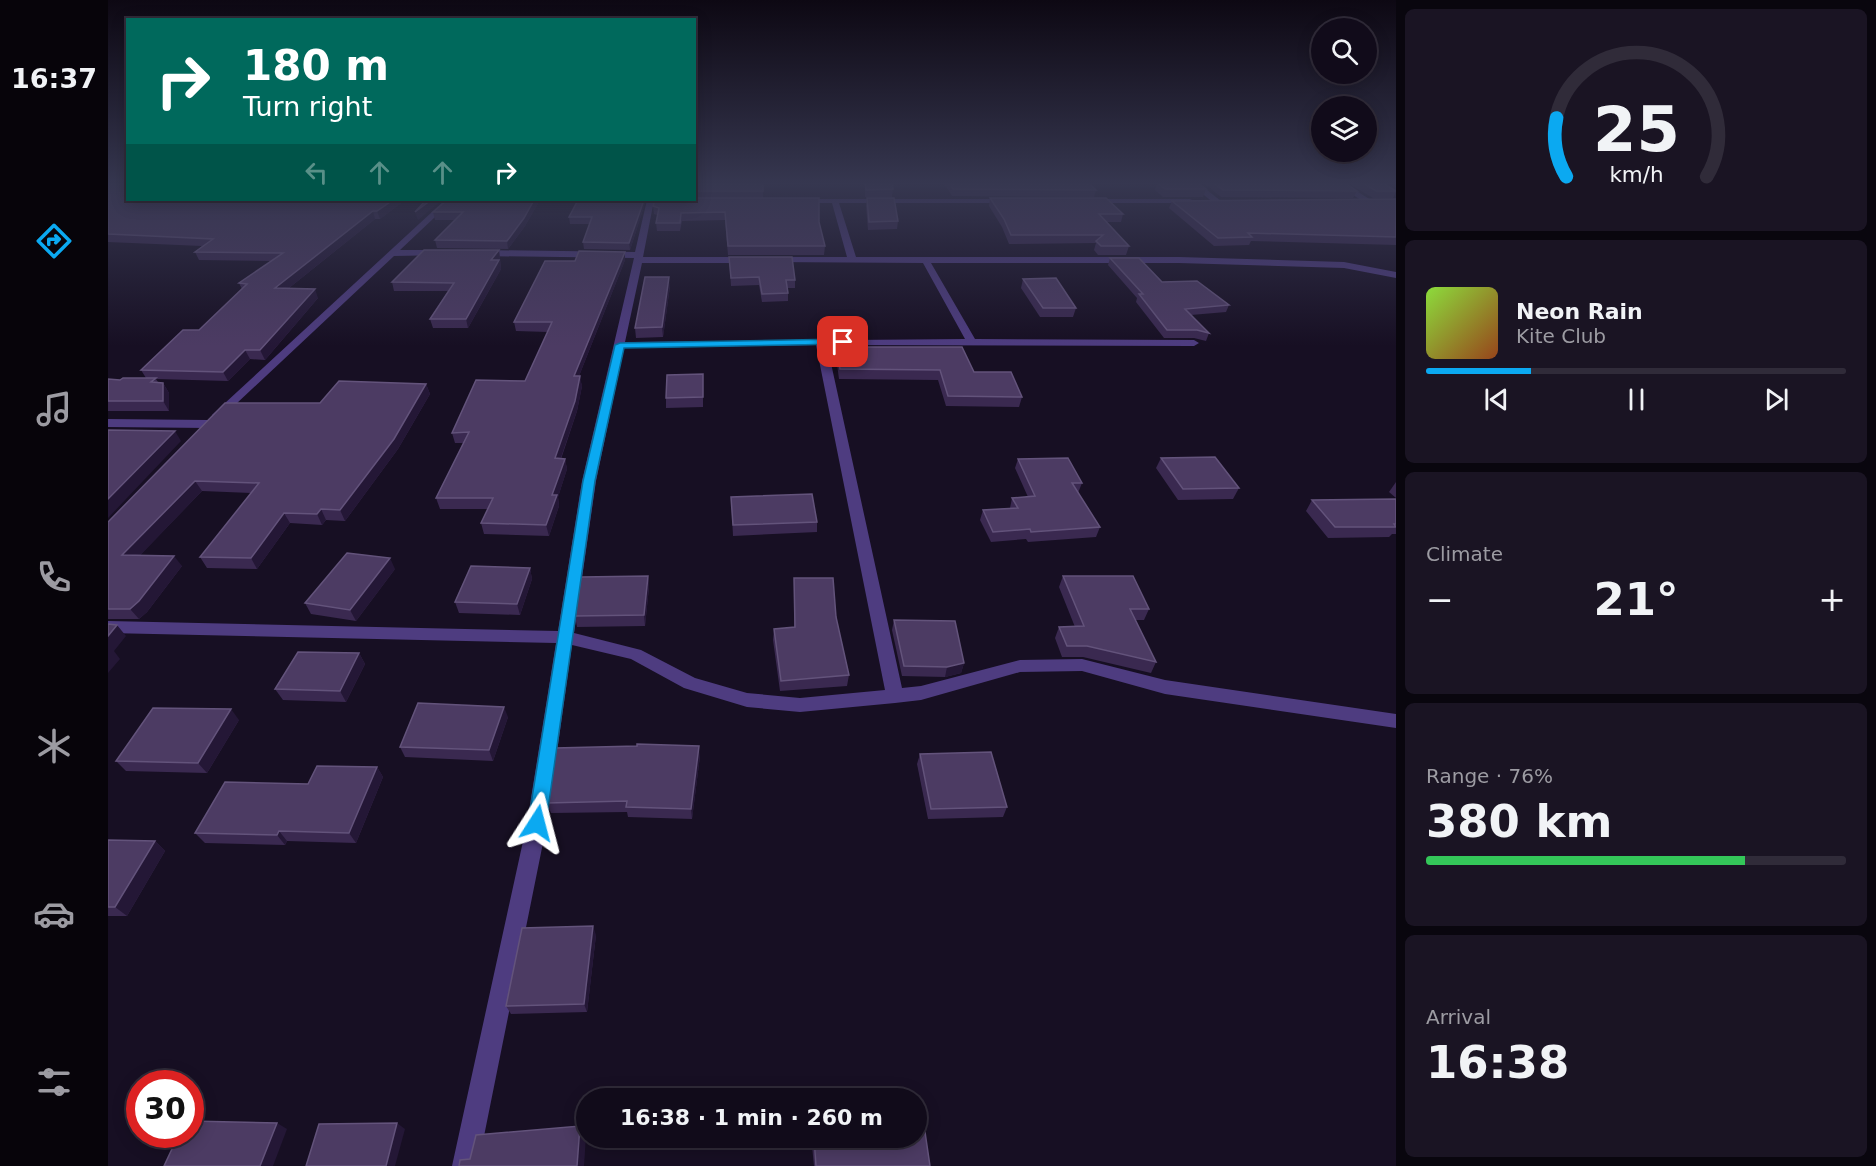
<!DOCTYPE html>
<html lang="en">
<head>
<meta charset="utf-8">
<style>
	:root { --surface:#110b1a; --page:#1a1423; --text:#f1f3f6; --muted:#9c9ba2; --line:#302b39; --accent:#0ba9f1 }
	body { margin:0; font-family:"DejaVu Sans",sans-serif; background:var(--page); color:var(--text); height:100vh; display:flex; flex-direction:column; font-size:22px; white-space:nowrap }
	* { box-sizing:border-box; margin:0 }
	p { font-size:20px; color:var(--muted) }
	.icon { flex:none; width:33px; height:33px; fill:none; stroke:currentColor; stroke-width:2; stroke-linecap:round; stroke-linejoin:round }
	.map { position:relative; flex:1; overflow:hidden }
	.details { display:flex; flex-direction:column; gap:9px; padding:9px; background:#09060e; width:480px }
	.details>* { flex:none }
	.hud { position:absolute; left:18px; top:18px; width:570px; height:183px; border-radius:0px; box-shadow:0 3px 15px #0003,0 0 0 2px var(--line); background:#00695c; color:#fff; overflow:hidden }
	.controls { position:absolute; left:1203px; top:18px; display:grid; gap:12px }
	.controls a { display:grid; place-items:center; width:66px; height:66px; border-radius:50%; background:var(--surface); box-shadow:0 3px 15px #0003,0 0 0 2px var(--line); font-size:30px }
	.speed { position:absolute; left:18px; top:1070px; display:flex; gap:12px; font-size:30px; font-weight:700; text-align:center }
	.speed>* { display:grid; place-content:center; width:78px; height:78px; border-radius:50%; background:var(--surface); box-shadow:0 3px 15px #0003,0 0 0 2px var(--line); line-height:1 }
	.speed .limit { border:9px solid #d22; background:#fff; color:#111 }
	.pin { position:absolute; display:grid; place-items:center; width:51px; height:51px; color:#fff; margin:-26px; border-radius:12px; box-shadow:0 3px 9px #0006 }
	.me { position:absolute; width:66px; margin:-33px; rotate:9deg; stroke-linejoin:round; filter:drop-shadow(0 0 4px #0008) }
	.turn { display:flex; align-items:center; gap:21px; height:126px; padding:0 18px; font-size:27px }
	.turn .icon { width:78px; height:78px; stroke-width:2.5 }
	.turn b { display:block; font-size:42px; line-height:51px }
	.lanes { display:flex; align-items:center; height:57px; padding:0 18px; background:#0003; justify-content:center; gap:30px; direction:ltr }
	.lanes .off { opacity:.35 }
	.big { font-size:45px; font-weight:800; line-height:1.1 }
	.details .card { flex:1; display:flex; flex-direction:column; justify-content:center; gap:9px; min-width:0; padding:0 21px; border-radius:9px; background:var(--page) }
	.details .dial { align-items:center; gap:0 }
	.dial svg { height:156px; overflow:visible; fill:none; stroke:var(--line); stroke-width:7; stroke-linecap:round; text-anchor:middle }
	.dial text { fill:var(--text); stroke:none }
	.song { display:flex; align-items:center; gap:18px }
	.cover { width:72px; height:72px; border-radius:9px; background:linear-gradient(135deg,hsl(90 70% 55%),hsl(20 70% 35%)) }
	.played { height:6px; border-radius:3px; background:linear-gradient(90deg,var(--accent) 25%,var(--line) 25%) }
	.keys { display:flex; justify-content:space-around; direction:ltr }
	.heat { display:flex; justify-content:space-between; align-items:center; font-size:33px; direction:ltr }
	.charge { height:9px; border-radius:4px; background:linear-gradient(90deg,#34c759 76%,var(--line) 0) }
	.trip { position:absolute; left:468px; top:1088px; width:351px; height:60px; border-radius:30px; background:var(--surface); box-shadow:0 3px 15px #0003,0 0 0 2px var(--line); font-weight:800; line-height:60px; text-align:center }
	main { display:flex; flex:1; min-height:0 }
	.tabs { display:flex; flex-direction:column; width:108px; justify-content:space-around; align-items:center; background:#07040a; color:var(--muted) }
	.tabs .icon { width:42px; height:42px }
	.tabs .active { color:var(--accent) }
	.tabs b { font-size:27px; color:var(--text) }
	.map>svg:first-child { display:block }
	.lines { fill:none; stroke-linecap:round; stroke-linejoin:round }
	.minor { fill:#4e3c80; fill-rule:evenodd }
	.wall { fill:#3a2950 }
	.shaded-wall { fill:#241736 }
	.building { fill:#4c3b63; stroke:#63537b; stroke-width:1.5 }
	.route { fill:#0ba9f1; stroke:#076e9d; stroke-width:1.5 }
</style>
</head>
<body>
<main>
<nav class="tabs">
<b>16:37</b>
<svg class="icon active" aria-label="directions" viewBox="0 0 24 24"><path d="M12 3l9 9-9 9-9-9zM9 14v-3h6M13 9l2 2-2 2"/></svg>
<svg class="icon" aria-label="music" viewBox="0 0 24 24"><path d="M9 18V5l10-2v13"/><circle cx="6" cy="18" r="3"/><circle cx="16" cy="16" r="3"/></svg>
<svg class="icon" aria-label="phone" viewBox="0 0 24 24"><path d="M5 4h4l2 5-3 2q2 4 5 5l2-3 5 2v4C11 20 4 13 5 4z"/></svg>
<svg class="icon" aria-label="climate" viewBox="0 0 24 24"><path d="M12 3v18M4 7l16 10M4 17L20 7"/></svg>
<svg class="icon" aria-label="car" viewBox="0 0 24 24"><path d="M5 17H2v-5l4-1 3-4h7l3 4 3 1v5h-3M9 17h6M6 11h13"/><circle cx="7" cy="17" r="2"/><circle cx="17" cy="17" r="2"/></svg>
<svg class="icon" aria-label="filters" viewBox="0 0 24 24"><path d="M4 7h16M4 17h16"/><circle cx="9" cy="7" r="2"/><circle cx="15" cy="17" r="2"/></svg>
</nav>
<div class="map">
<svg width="1288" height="1166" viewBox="0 0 1288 1166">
	<rect width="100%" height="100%" fill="#170f23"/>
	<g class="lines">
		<g class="minor">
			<path d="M1081 183H1090L1113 201 1106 203Z"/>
			<path d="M1227 183H1236L1266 202 1259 204Z"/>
			<path d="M689 199H902L906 201 902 203H731L748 257H1071L1236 262 1288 272V278L1236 268 1071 263H823L867 339 1086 340 1091 343 1086 346 719 345 794 688 813 686 912 660 974 659 1057 680 1288 714V728L1057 694 974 671 912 672 813 700 787 703 692 712 639 707 576 688 523 659 464 645 439 823 370 1166H344L419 823 448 643 0 633V621L450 631 474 481 526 258 373 256 369 253 373 250 527 252 539 200H546L535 257H639L643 260 639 263H534L517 342 857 339 815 263 663 262V258L666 257H739L724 203H689ZM708 345 777 690 692 698 639 693 587 678 533 650 466 633 488 481 516 348Z"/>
			<path d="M980 199H1082L1086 201 1082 203H977V199Z"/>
			<path d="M337 200H345L292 250H334L337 251V255L286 256 112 419H104V415Z"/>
			<path d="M0 419 100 420 106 424 100 428 0 427Z"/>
		</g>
	</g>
	<g class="wall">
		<path d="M0 183 297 200 272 219H267L181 288 210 298 157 360 142 359 120 381 48 379 50 382 55 383 61 393V411H0V379L12 380 38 378 33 370 91 330 134 289 131 283 164 261 91 260 87 252 94 246 0 242Z"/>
		<path d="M586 183H655V198L711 222 717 246 716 255H620L617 220 574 221 572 231H549L548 223 549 215 546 214 545 206 586 200Z"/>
		<path d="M757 183 785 189 784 197H757Z"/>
		<path d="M836 183H981L988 190 986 197 844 196Z"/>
		<path d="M1049 183H1090L1098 189 1095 197H1055L1047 190Z"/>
		<path d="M1094 183H1237L1249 191 1245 198 1113 197 1103 189V188Z"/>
		<path d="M1240 183H1275L1288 191 1285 198H1265Z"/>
		<path d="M759 198 790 221 789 229 760 230 758 206Z"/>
		<path d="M882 198 1015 214 1013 222H999L1021 246 1018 255H990L986 250 988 243 901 244 894 227 881 206Z"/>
		<path d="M1288 199V245L1143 241 1141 245 1106 246 1061 208 1064 201Z"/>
		<path d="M339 200H432L417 226 400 249 329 248 327 240 348 220H327L325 212Z"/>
		<path d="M470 200H538L522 250 476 249 475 242 482 224H462L461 217Z"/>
		<path d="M391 250 393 269 360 328H325L322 319 340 291H286L284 282Z"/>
		<path d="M621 257 687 280V288H680V301L654 302 651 285 623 286Z"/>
		<path d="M1002 258 1054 282 1121 305 1118 312 1083 315 1101 333 1098 341 1086 338H1056L1028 302 1029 298 1000 265Z"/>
		<path d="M517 260 471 376 474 386 469 411 453 459H457L459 469 450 497 451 506 441 536 376 534 373 523 380 509H332L328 498 356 443H347L344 433 417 381 440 332 408 331 406 322 467 261Z"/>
		<path d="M915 279 968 308 965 317H932L913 288Z"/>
		<path d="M562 286 555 337 528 338 527 328Z"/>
		<path d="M729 347 866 372 914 397 911 407 838 406 830 380 731 379 728 357Z"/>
		<path d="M595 374V407L558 408V398Z"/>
		<path d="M318 384 322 394 290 449 237 521 218 520 214 525 182 523 149 569 99 568 92 557 143 493 94 491 32 555 74 566 39 612 31 619H0V522L212 403Z"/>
		<path d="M1053 458 1131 488 1125 499 1070 500 1048 468Z"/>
		<path d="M910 459 974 483 970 493 992 527 988 537 920 542 918 539 883 542 872 520 875 510 902 508 904 498 920 497 907 468Z"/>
		<path d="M1288 482V498L1281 492Z"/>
		<path d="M623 497 709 522V532L625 536Z"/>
		<path d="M1288 499V534H1284L1281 537 1220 538 1198 511 1204 500Z"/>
		<path d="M422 568 424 579 412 615 351 613 347 602Z"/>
		<path d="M287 569 248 621 203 614 197 603Z"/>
		<path d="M540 576 541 587 537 626 469 627 467 616Z"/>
		<path d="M955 576 1041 609 1036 620H1027L1048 662 1043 673 975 657H954L947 638 951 627H967L951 587Z"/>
		<path d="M686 578 728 617 741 675 739 686 672 691 665 640 666 629 686 628Z"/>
		<path d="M786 620 856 663 853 673 837 677 794 676 784 630Z"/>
		<path d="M251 653 257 664 238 702 175 700 167 689Z"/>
		<path d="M400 717 385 761 297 757 292 747Z"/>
		<path d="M131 720 99 773 18 771 8 761Z"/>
		<path d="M812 754 899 807 895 817 820 819 809 764Z"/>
		<path d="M592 756 584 819 520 817 519 812 443 813 439 803Z"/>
		<path d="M269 767 275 777 248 843 179 841 177 845 97 843 87 833 200 784Z"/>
		<path d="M0 840 47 841 57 851 19 916H0Z"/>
		<path d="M488 935 479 1012 403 1014 398 1006Z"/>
		<path d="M706 1137 822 1166H706L704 1146Z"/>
	</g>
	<g class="shaded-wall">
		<path d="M285 200H297L272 219 269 211Z"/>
		<path d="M323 200H334L310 220 307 212Z"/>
		<path d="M426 200H432L417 226 400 249 399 241Z"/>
		<path d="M536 200H538L522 250 521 243Z"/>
		<path d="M265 211 267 219 171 296 167 288Z"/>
		<path d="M391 250 393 269 360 328 358 319 383 260Z"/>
		<path d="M517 252V260L467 386 466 376Z"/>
		<path d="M561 277 562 286 555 337 554 327Z"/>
		<path d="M207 289 210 298 157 360 152 350Z"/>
		<path d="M137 350 142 359 120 381 115 372Z"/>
		<path d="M472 376 474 386 469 411 449 469 447 458Z"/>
		<path d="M55 383 61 393V411L55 401Z"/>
		<path d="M318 384 322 394 290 449 237 521 232 510Z"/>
		<path d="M67 431 73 441 0 518V499Z"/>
		<path d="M457 459 459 469 450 497 451 506 441 536 438 525 444 495Z"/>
		<path d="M87 481 94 491 22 566 14 555Z"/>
		<path d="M213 509 218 520 214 525 209 514Z"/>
		<path d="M176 513 182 523 149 569 143 558Z"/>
		<path d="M66 556 74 566 39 612 31 619 22 609Z"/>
		<path d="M282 558 287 569 248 621 242 610Z"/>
		<path d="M422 568 424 579 412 615 409 604Z"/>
		<path d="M540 576 541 587 537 626 536 615Z"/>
		<path d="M9 625 18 636 6 651 12 659 0 673V636Z"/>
		<path d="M251 653 257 664 238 702 232 691Z"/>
		<path d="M856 663 853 673 837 677 839 667Z"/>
		<path d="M396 707 400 717 385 761 381 750Z"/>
		<path d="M123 709 131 720 99 773 90 763Z"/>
		<path d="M591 746 592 756 584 819 583 809Z"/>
		<path d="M269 767 275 777 248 843 241 833Z"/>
		<path d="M171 831 179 841 177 845 169 835Z"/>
		<path d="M47 841 57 851 19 916 7 907Z"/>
		<path d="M485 926 488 935 479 1012 476 1004Z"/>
		<path d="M169 1123 179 1129 165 1166H152Z"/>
		<path d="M289 1123 297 1129 287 1166H278Z"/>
		<path d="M472 1126 478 1136 476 1166H469Z"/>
	</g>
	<g class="building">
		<path d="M0 183H20V200H285L269 211H265L167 288 207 289 152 350H137L115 372 33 370 75 330H91L139 284 131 283 175 253 87 252 105 239 0 234Z"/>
		<rect x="586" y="183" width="69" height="8"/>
		<path d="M757 183H784L785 189 758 190Z"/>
		<path d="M842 183H981L988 190 845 189Z"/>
		<path d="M1050 183H1090L1098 189H1057Z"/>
		<path d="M1106 183H1237L1249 191 1115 190Z"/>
		<path d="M1255 183H1275L1288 191H1268Z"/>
		<path d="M586 198H711V222L717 246H620L617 212 573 213 572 223H548L551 208 545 206 547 200H586Z"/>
		<path d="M759 198H786L790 221 761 222Z"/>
		<path d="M882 198H998L1015 214H991L1021 246H993L988 241 995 235H903L896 219Z"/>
		<path d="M1288 199V237L1140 233 1144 237 1110 238 1064 201Z"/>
		<path d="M318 200H323L307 212Z"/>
		<path d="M339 200H426L416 218 399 241 327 240 355 212H325Z"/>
		<path d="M470 200H536L521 243 475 242 484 217H461Z"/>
		<path d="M316 250H391L383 260H391L358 319H322L346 283 284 282Z"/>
		<path d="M471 251 517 252 466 376H472L467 401 447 458 457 459 444 495H449L438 525 373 523 385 498H328L361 432 344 433 368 380 417 381 444 322H406L437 261H467Z"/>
		<path d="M621 257H684L687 280H678L680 293 654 294 651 277 623 278Z"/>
		<path d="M1002 258H1031L1054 282 1089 281 1121 305 1077 309 1101 333 1089 330H1059L1031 294H1035Z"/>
		<path d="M537 277H561L554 327 527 328Z"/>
		<path d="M948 278 968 308H935L915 279Z"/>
		<path d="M729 347H854L866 372H903L914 397 840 396 832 370 732 369Z"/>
		<path d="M595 374V397L558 398 559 375Z"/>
		<path d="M15 378H48L43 382 55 383V401H0V379L12 380Z"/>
		<path d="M231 381 318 384 286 439 232 510 213 509 209 514 176 513 143 558 92 557 151 483 87 481 14 555 66 556 31 601 22 609H0V522L117 403H212Z"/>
		<path d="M0 430 67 431 0 499Z"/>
		<path d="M1107 457 1131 488 1075 489 1053 458Z"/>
		<path d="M960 458 974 483H964L992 527 923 532 922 529 885 532 875 510 910 508 904 498 927 496 910 459Z"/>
		<path d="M704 494 709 522 625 525 623 497Z"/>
		<path d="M1288 499V524H1286L1288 527H1227L1204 500Z"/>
		<path d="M239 553 282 558 242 610 197 603Z"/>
		<path d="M363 566 422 568 409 604 347 602Z"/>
		<path d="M540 576 536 615 467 616 473 577Z"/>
		<path d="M955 576H1025L1041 609H1022L1048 662 979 646H959L951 627 976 626Z"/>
		<path d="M686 578H725L728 617 741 675 673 681 666 629 687 627Z"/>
		<path d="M786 620 847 621 856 663 839 667 796 666Z"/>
		<path d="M0 624 9 625 0 636Z"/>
		<path d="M190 652 251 653 232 691 167 689Z"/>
		<path d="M310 703 396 707 381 750 292 747Z"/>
		<path d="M45 708 123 709 90 763 8 761Z"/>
		<path d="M529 744 591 746 583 809 518 807 519 801 439 803 447 748 529 746Z"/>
		<path d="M883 752 899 807 823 809 812 754Z"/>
		<path d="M209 766 269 767 241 833 171 831 169 835 87 833 117 782 200 784Z"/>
		<path d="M0 840 47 841 7 907H0Z"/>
		<path d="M485 926 476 1004 398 1006 414 928Z"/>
		<path d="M82 1121 169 1123 152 1166H56L71 1134H82Z"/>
		<path d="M289 1123 278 1166H198L211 1124Z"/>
		<path d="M472 1126 469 1166H351L352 1160 362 1159 368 1135Z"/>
		<path d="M808 1132H817L822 1166H708L706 1137H808Z"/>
	</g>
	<linearGradient id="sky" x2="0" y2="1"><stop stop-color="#0d0813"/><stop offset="0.53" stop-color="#363750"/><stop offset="1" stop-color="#363750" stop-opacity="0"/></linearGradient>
	<rect width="1288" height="346" fill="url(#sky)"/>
	<path class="route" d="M735 339 740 342 738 344 516 348 487 481 438 823 435 829 429 831 422 829 420 823 475 481 507 345 512 343Z"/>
</svg>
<div class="controls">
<a><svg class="icon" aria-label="search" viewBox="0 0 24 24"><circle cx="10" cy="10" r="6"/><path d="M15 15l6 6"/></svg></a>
<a><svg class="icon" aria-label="layers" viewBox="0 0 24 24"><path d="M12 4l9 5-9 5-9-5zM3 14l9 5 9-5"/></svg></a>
</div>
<div class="speed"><div class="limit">30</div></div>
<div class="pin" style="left:735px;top:342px;background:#d93025"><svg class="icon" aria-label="arrive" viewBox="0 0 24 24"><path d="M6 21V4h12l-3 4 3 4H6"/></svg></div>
<svg class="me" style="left:429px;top:823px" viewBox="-20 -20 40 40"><path d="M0-17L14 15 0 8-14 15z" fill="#0ba9f1" stroke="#fff" stroke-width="4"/></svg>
<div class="trip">16:38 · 1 min · 260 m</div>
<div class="hud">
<div class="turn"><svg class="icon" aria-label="right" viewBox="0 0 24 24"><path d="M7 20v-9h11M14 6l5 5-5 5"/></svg><div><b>180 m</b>Turn right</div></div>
<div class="lanes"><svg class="icon off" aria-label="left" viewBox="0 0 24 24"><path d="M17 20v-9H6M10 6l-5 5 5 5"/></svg><svg class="icon off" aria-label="ahead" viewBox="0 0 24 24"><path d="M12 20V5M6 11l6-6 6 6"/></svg><svg class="icon off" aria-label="ahead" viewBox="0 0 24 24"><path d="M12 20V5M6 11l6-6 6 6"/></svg><svg class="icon" aria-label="right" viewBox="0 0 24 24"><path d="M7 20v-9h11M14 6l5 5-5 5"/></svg></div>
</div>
</div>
<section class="details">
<div class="card dial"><svg viewBox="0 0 100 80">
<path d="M14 69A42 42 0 1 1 86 69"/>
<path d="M14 69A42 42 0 0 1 9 39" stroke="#0ba9f1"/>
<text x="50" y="56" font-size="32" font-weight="700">25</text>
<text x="50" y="72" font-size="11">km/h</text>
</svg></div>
<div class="card">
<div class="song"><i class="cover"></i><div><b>Neon Rain</b><p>Kite Club</p></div></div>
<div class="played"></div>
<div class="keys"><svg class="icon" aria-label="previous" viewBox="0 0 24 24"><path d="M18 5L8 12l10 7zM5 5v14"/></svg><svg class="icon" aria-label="pause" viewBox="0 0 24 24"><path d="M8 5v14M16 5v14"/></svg><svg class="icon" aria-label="next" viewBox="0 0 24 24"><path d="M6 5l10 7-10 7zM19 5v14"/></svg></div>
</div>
<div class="card"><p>Climate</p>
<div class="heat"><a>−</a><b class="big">21°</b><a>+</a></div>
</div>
<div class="card"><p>Range · 76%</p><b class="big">380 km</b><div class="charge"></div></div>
<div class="card"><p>Arrival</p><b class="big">16:38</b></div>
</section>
</main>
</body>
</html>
